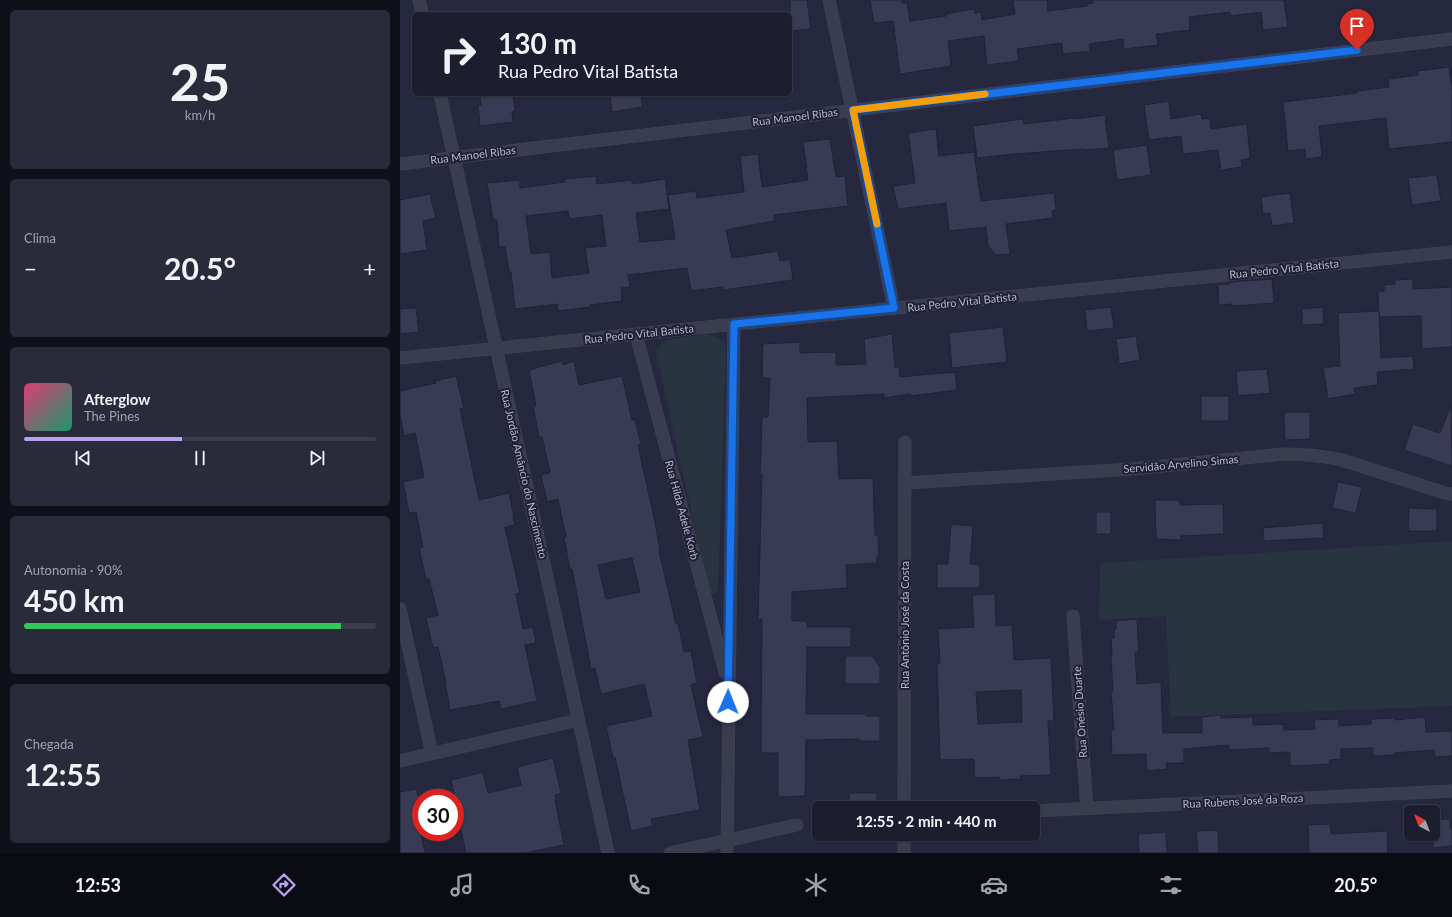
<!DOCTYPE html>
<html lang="pt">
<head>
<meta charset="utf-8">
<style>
	:root { --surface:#1c1e2f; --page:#292b3b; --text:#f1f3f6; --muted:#a0a2aa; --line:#3a3c4b; --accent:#bca0f2 }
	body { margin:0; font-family:Lato,sans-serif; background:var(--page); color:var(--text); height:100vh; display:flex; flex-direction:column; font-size:15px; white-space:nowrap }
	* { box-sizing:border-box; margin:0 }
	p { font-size:13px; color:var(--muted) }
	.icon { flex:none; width:22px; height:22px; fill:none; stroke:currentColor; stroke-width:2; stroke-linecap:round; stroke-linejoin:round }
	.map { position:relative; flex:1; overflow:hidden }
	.panel { display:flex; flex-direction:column; gap:10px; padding:10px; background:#0f101a; width:400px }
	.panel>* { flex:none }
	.top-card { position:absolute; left:12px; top:12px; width:380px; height:84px; border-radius:6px; box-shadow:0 1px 3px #0004,0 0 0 1px var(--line); background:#1c1e2f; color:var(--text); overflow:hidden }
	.needle { width:26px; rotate:318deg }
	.fabs { position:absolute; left:1004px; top:805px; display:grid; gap:8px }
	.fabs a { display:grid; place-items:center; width:36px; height:36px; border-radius:6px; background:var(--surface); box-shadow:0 1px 3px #0004,0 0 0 1px var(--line); font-size:20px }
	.speed { position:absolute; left:12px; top:789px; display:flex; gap:8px; font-size:20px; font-weight:700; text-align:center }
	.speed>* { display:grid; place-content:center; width:52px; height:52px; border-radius:50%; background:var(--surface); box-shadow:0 1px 3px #0004,0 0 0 1px var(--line); line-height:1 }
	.speed .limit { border:6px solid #d22; background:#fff; color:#111 }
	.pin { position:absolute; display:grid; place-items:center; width:34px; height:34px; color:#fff; margin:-41px -17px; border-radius:50% 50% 50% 0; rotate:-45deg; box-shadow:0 0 4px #0007 }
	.pin .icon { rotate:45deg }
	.me { position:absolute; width:44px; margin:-22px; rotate:1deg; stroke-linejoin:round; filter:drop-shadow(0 0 3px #0008) }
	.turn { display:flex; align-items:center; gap:14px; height:84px; padding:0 20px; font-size:18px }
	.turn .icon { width:52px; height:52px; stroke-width:2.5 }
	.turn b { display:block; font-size:28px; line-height:34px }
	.big { font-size:30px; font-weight:700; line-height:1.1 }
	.panel .card { flex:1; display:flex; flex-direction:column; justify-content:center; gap:6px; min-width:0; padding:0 14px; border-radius:6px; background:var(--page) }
	.panel .dial { align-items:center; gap:0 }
	.dial b { font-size:52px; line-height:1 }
	.song { display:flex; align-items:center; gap:12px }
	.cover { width:48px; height:48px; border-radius:6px; background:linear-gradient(135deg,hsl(340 70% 55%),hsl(160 70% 35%)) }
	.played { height:4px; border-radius:2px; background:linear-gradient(90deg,var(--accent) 45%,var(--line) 45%) }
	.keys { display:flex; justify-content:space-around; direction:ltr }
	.heat { display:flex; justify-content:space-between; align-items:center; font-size:22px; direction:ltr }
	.charge { height:6px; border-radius:3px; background:linear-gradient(90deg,#34c759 90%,var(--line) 0) }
	.trip { position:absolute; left:412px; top:801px; width:228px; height:40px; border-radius:6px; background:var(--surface); box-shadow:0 1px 3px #0004,0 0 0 1px var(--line); font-weight:700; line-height:40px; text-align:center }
	.menu { display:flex; height:64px; justify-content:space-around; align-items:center; background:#0b0c13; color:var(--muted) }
	.menu .icon { width:28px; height:28px }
	.menu .selected { color:var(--accent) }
	.menu b { font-size:18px; color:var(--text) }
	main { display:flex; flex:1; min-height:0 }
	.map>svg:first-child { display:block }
	.green { fill:#283540 }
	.building { fill:#393b55; stroke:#212237; fill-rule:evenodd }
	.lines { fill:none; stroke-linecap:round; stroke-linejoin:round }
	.minor-casing { stroke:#444458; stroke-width:13 }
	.minor { stroke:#3a3c4f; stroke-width:12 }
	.route-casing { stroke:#114b97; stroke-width:10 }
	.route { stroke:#1a73e8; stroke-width:7 }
	.slow { stroke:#f59e0b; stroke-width:7 }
	.labels { text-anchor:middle; stroke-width:4; stroke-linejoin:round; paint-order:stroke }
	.street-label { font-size:11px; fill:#b7b7ca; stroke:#1f2035 }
</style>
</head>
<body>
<main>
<section class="panel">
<div class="card dial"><b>25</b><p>km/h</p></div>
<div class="card"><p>Clima</p>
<div class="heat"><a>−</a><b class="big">20.5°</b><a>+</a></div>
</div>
<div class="card">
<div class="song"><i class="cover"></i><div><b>Afterglow</b><p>The Pines</p></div></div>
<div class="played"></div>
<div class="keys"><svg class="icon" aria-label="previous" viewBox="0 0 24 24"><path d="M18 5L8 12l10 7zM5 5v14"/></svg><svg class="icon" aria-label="pause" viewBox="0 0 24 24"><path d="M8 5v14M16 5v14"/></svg><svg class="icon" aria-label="next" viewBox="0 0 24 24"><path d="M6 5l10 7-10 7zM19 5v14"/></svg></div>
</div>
<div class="card"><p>Autonomia · 90%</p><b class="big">450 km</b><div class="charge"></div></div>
<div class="card"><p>Chegada</p><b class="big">12:55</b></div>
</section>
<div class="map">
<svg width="1052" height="853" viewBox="0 0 1052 853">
	<rect width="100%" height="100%" fill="#26283f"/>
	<g class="green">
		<path d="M308 334 318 338 326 346 318 591 313 595 309 592 256 352 258 348 267 340Z"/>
		<path d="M1052 541V706L771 717 766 616 699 620 700 563Z"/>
	</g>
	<g class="building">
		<path d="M390 0H407L411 29 390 31Z"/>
		<path d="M470 0H502V3H507L510 21 546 16V14L574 9 575 13 581 12 582 20 615 14 613 0H647L648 11 687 6V4L693 3V0H884L888 27 863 30 861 12 831 16 830 12 789 17 790 30 756 34 758 45 724 49 723 39 689 44 690 51 663 54 662 43 617 49 619 61 587 65 584 36 548 41 551 66 500 74 493 21 474 23Z"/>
		<path d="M1049 67 1052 91V142L989 149 986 118 919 126 922 157 906 159 905 149 888 151 883 102 957 93V91L989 87 988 79 1018 75V71Z"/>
		<path d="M80 94H113L115 111 112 112 113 122 80 126 78 105H81Z"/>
		<path d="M210 94H241L242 107 212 112Z"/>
		<path d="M769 101 771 119 801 114 802 119 810 118 811 129 847 124 850 158 841 160 842 167 821 170 818 150 783 154 781 136 749 140 744 105Z"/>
		<path d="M705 115 709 148 684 150V149L614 154 577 158 573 126 623 119 624 124 674 118 675 119Z"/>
		<path d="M536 129 539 156 574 152 581 201 654 193 656 210 652 211 653 218 606 224 610 254 596 255 588 246 586 227 549 231 546 203 498 209 493 186 515 183 508 133Z"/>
		<path d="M430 139 436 177 445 176 448 206 374 215V221L326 230 332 258 378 251 380 261 390 259 393 280 323 290V287L291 291 287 268 228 275 230 287 221 288 222 301 190 305V307L158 311 157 304 115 309 111 272H109L105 247H99L97 220H93L87 183 120 180V188L165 182 164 179 196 176 197 184 232 180V184L265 179 269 209 236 213 240 242 275 239 268 195 296 191 297 198 344 192 340 156 358 154 362 187 408 180 403 142ZM168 211 169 219 202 215 206 246 185 248 189 273 152 278 150 252 131 254 126 216Z"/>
		<path d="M747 145 751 175 717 180 713 150Z"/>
		<path d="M1037 175 1041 201 1012 205 1008 178Z"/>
		<path d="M890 193 894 223 872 226 870 213 863 214 861 197Z"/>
		<path d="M30 194 36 218 23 221 27 250 0 254V200Z"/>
		<path d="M872 279 874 303 832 306V304L819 305 818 285 830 284V282Z"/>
		<path d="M1013 279V289L1052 287V347L1022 349 1021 316 979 317 978 291H984V285L995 284 994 280Z"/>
		<path d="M711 307 714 328 687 331 685 310Z"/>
		<path d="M923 307 924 324 902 325V309Z"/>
		<path d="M16 308 19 332 0 334V309Z"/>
		<path d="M979 311 981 358 1013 356 1014 369 977 372 978 385 954 388 955 394 928 399 923 368 940 366 938 313Z"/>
		<path d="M603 327 607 362 552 368 549 333Z"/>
		<path d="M492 334 495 368 499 367 500 377 555 372 557 390 510 396V394L484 398V394L407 398 408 442 437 441 439 479 473 478 475 535H478L479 556H477V563L446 565 447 588 392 592V621H407V627H451V647H407L406 714H466V716H480V741H459V739L406 740 405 796 378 797V753H361L362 619H358L362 474 360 475 361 452 362 417H368L370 378H362L363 344 400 342V353L436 352V365L466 364 464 339Z"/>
		<path d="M736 336 740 360 719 364 716 339Z"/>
		<path d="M162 361 163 365 174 361 179 385 222 376 232 420 235 419 241 444 238 445 254 517 260 550 259 551 276 624 278 623 284 652 291 651 297 683 291 685 303 737 288 740 300 810 251 819 253 826 231 831 215 757 213 758 206 726 252 716 244 684 201 694 195 668 191 669 172 569 170 570 164 538 166 537 158 499 147 502 141 475 150 473 142 437H139L133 407 136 406 129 370ZM232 558 240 592 206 599 198 565Z"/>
		<path d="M867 369 870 393 838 396 836 371Z"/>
		<path d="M56 376 64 408 60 409 79 500 109 493 114 517H113L115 525 105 527 120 593 116 594 123 629 133 627 136 643 125 645 137 701 101 709 99 701 50 710 45 682H46L38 647 33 648 26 618 38 615 29 579H26L19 548 23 547 16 512 9 513 3 482 24 477 15 433 4 436 0 415V391L36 383 35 381Z"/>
		<rect x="801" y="396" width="28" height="25"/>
		<path d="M1051 405 1052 466 1004 450 1013 424 1040 433Z"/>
		<path d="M884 412H910V439L885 440Z"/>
		<path d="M938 482 962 487 956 513 932 508Z"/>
		<path d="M755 500H780V505L823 504 824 534 781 536V540L756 539Z"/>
		<path d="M1009 508 1037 509V531H1008Z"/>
		<rect x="696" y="512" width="15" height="22"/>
		<path d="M923 523 924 538 864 541 863 528Z"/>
		<path d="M551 524 573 526 570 564 580 565V588H537V564H548Z"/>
		<path d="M595 594 596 626 612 625 614 660 651 658 654 721H648L651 775 620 776 621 779 599 780V777L574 778V759L540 760 537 663H540L538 629 574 627 572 595ZM621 690 622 722 578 724 576 692Z"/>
		<path d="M737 619 739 652H735L737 684 761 682 763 733H802V717L820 715 821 718 853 717V725L884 724V730L915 729 914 720 939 719V726L971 724V719L995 718V720L1025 717 1026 732 1052 731V756L1035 757 1034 750 994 753V755L973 756V748L941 749V759L929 760 930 764 890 766V752L869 753V748L829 750V745L784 749V763H766L767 769 747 771 746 754 712 755 711 730H714L711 691H713L711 657H712L711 638H714V629H716V621Z"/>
		<path d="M445 656H472L480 667V684H445Z"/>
		<path d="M153 758 161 793 155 795 156 800H155L164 845 125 853H66L57 812H55V798L51 780 83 772 88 793 121 785 117 767Z"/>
		<path d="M16 789 18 796 21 795V834L25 853H0V792Z"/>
		<rect x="449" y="793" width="28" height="15"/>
		<path d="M1050 819V829H1052V846L1033 848V820Z"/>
		<path d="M930 824 931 834 987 831 988 853H909L908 825Z"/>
		<path d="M818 830 819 853H798L796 831Z"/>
		<path d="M766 832 767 853H739L738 834Z"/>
	</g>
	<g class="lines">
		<defs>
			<g id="minor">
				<path d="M19 0 22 14"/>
				<path d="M429 0 494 308"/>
				<path d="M40 94 208 853"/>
				<path d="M0 164 1052 39"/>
				<path d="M236 334 325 672"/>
				<path d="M0 358 1052 252"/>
				<path d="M505 483 732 469 884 454C904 454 923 456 942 460L1045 493 1052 494"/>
				<path d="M0 609 32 754"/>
				<path d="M673 616 687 809"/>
				<path d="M0 761 178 720"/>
				<path d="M504 808 505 442"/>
				<path d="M633 811 1052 791"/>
				<path d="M270 853 397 825"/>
				<path d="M327 853 334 324"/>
				<path d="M504 853V834"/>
			</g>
		</defs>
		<use href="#minor" class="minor-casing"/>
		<use href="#minor" class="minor"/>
	</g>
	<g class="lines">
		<defs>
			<path id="route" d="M328 702 334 324 494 308 453 110 957 50"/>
		</defs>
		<use href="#route" class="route-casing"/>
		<use href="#route" class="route"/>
		<path class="slow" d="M477 224 453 110 585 94"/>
	</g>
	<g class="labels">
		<g class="street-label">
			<text transform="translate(395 117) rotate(-7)" y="4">Rua Manoel Ribas</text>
			<text transform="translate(73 155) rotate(-7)" y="4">Rua Manoel Ribas</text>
			<text transform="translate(884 269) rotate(-6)" y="4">Rua Pedro Vital Batista</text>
			<text transform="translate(562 302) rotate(-6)" y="4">Rua Pedro Vital Batista</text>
			<text transform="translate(239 334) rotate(-6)" y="4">Rua Pedro Vital Batista</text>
			<text transform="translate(781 464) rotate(-5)" y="4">Servidão Arvelino Simas</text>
			<text transform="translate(124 474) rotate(77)" y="4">Rua Jordão Amâncio do Nascimento</text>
			<text transform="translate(282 510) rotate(75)" y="4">Rua Hilda Adele Korb</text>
			<text transform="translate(505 625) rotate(-90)" y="4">Rua Antônio José da Costa</text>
			<text transform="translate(680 712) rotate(-94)" y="4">Rua Onésio Duarte</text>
			<text transform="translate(843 801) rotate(-3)" y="4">Rua Rubens José da Roza</text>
		</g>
	</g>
</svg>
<div class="fabs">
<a><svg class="needle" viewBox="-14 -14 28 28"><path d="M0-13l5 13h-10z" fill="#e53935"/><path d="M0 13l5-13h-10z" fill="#a0a2aa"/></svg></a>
</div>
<div class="speed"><div class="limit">30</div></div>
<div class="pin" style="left:957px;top:50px;background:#d93025"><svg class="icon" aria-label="arrive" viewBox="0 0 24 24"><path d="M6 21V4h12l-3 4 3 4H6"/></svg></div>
<svg class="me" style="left:328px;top:702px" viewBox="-20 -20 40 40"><circle r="19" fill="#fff"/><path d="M0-13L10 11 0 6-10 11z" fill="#1a73e8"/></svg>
<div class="trip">12:55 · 2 min · 440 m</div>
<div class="top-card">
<div class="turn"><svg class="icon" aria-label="right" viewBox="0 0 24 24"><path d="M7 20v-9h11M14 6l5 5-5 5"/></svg><div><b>130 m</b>Rua Pedro Vital Batista</div></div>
</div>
</div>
</main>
<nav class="menu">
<b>12:53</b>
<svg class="icon selected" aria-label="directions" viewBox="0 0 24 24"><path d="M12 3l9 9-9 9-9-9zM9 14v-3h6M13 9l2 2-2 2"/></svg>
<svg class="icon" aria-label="music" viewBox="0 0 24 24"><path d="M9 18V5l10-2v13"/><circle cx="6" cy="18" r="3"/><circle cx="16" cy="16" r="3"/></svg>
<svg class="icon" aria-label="phone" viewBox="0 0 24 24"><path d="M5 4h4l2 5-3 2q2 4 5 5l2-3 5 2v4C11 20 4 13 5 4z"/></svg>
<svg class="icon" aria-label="climate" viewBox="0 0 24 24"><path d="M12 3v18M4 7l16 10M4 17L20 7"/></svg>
<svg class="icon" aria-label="car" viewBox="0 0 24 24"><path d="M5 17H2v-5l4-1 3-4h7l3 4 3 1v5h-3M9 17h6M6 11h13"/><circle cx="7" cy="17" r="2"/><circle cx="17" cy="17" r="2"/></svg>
<svg class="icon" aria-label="filters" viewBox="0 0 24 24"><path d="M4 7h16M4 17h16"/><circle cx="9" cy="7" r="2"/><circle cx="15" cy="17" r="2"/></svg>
<b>20.5°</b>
</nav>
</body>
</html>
